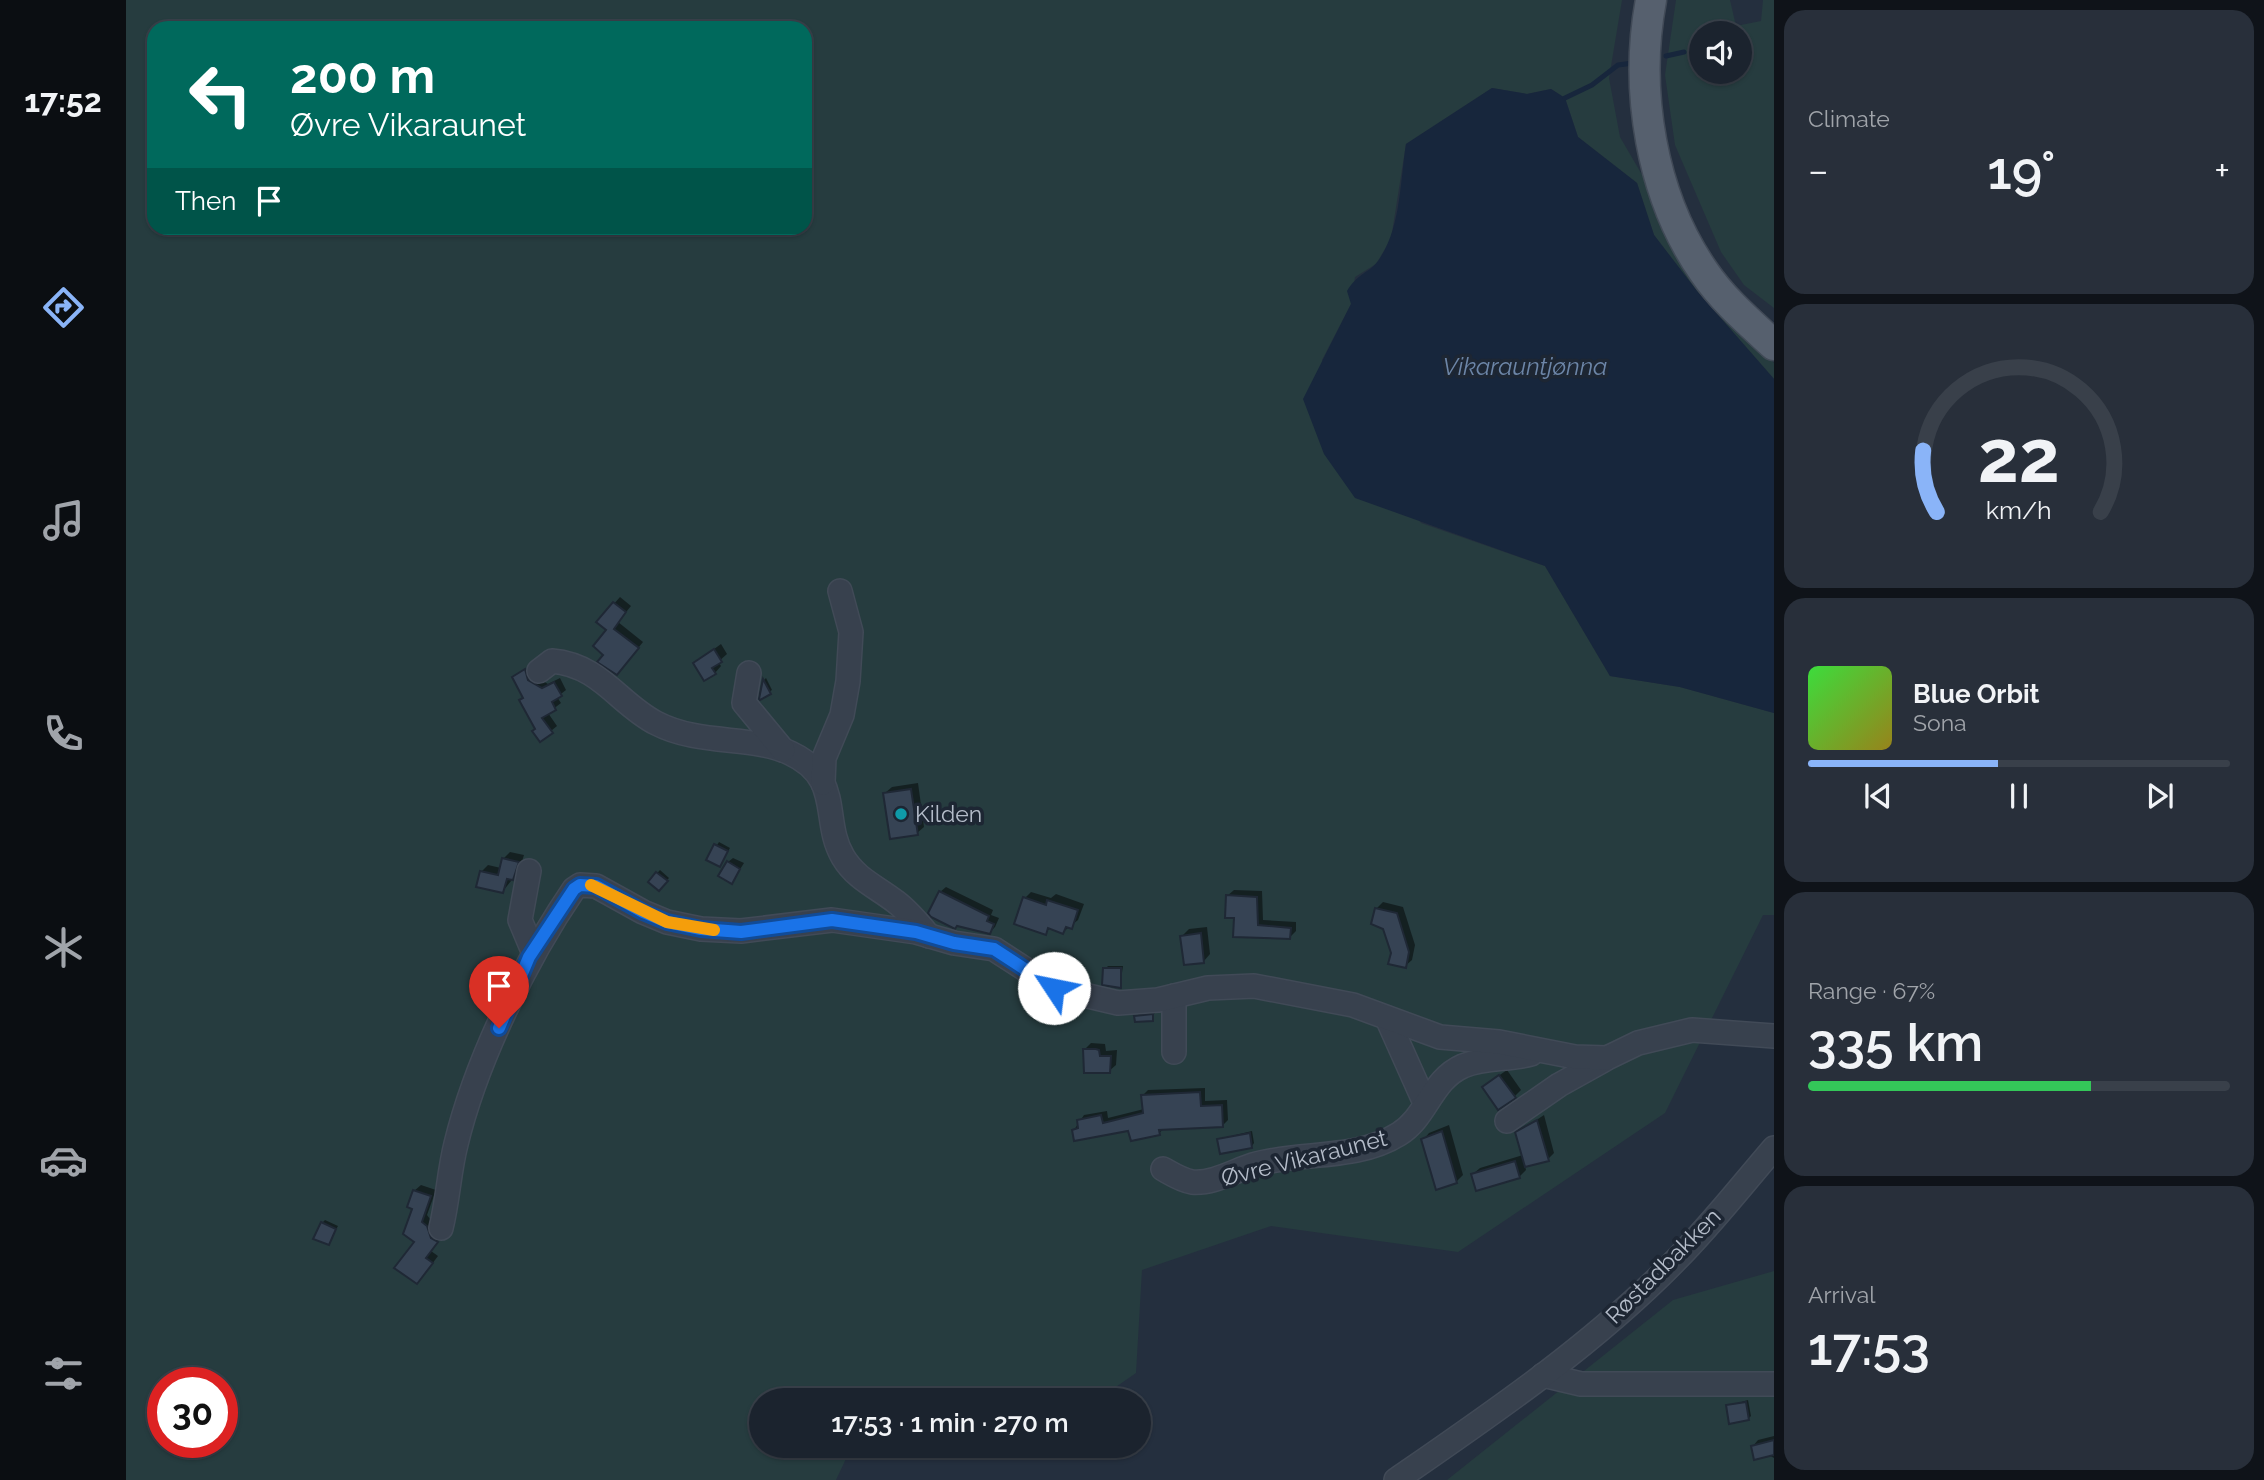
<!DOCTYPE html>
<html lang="en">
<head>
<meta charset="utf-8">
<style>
	:root { --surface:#1b232e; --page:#282f3a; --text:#f1f3f6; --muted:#a0a4aa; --line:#39404a; --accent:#8ab4f8 }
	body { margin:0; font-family:Raleway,sans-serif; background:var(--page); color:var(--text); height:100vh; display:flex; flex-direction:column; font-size:26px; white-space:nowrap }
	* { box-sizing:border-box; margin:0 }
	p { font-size:23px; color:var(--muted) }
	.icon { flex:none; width:38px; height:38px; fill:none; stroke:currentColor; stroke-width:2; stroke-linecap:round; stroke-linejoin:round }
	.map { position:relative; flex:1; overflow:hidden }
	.drawer { display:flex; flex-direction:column; gap:10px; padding:10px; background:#0f1319; width:490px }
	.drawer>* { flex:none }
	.banner { position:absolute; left:21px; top:21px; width:665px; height:214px; border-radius:21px; box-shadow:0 2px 5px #0004,0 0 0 2px var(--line); background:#00695c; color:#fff; overflow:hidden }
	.fabs { position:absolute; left:1563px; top:21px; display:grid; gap:14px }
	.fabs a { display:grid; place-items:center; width:63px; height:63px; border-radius:50%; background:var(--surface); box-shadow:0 2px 5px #0004,0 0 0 2px var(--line); font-size:35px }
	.speed { position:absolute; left:21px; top:1367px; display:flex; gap:14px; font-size:35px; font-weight:700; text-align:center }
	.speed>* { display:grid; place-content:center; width:91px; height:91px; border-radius:50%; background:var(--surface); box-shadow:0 2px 5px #0004,0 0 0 2px var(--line); line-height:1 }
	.speed .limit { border:10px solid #d22; background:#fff; color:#111 }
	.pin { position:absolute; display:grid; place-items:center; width:60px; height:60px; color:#fff; margin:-72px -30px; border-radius:50% 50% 50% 0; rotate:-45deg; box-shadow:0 0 7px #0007 }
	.pin .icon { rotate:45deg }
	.me { position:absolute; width:77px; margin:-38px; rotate:304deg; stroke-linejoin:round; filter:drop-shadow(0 0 5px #0008) }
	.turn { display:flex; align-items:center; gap:24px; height:147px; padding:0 28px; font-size:32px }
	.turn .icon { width:91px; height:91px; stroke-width:2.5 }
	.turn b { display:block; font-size:49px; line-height:60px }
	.then { display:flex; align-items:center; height:66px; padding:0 28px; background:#0003; gap:14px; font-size:26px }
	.big { font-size:52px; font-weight:600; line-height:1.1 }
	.drawer .widget { flex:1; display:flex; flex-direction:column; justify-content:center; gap:10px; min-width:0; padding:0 24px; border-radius:21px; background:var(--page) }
	.drawer .dial { align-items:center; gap:0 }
	.dial svg { height:182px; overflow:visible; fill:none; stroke:var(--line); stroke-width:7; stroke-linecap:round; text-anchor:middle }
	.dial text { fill:var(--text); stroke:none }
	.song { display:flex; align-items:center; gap:21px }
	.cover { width:84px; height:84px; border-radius:10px; background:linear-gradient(135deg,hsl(120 70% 55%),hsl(50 70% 35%)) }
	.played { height:7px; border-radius:4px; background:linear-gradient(90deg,var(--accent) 45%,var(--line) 45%) }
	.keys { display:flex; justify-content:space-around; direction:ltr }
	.heat { display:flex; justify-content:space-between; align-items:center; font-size:38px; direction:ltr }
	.charge { height:10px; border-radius:5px; background:linear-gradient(90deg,#34c759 67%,var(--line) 0) }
	.trip { position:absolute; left:623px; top:1388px; width:402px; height:70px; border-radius:35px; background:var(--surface); box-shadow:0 2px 5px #0004,0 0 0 2px var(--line); font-weight:600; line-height:70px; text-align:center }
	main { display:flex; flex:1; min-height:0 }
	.tabs { display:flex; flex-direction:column; width:126px; justify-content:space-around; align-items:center; background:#0b0e12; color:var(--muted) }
	.tabs .icon { width:49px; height:49px }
	.tabs .current { color:var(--accent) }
	.tabs b { font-size:32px; color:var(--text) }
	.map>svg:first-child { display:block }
	.green { fill:#263c3f; fill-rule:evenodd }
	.water { fill:#17263c }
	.shadow { fill:#0007 }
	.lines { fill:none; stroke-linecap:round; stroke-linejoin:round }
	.stream { stroke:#17263c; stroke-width:5 }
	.building { fill:#364354; stroke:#1f2835; stroke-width:2 }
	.minor-casing { stroke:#414a57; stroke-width:26 }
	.major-casing { stroke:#414a57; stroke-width:33 }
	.minor { stroke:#38414e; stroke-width:23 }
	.major { stroke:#56606e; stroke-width:30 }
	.route-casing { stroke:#114b97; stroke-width:18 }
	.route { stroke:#1a73e8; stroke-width:12 }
	.slow { stroke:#f59e0b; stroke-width:12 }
	.culture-dot { fill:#0f9aa8; stroke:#1d2633; stroke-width:2.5 }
	.labels { text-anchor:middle; stroke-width:7; stroke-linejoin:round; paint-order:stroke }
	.poi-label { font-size:23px; fill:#b4bcc9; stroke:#1d2633; text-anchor:start }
	.street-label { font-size:23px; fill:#b4bcc9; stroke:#1d2633 }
	.water-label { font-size:24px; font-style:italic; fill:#6d86a8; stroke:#1d2633 }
</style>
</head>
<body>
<main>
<nav class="tabs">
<b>17:52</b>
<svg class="icon current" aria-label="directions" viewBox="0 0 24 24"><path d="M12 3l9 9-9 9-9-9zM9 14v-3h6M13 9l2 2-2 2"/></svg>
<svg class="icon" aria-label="music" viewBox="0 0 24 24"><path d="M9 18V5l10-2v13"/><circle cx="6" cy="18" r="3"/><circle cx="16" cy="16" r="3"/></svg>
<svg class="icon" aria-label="phone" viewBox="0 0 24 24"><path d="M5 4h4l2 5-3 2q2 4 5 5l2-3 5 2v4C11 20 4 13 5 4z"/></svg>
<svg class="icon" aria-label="climate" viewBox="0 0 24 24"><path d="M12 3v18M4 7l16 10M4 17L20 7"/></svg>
<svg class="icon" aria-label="car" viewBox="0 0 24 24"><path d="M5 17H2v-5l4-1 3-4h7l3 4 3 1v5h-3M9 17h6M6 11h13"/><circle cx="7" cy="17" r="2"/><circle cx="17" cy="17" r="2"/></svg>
<svg class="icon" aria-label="filters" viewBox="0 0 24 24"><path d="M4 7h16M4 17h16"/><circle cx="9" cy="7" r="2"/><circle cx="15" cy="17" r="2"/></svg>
</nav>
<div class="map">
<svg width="1648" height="1480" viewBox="0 0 1648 1480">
	<rect width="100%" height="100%" fill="#242f3e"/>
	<g class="green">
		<path d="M0 0H1496L1483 78 1494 137 1589 300 1648 363V379L1571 291 1528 235 1511 183 1452 137 1439 98 1425 89 1401 94 1366 88 1280 144 1265 239 1250 264 1229 277 1225 304 1196 360 1295 523 1419 566 1484 676 1554 687 1648 713V915H1637L1539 1113 1332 1252 1145 1226 1016 1270 1010 1373 971 1400H635V1446H726L710 1480H0ZM28 28H679V228H28ZM37 1382H96V1442H37Z"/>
		<path d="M1550 0H1604L1610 26 1635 21 1637 0H1648V308L1618 285 1595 252 1549 145 1539 75ZM1575 33H1614V72H1575Z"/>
		<path d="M1648 1271V1480H1321L1547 1300Z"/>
	</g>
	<path class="water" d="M1366 88 1401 94 1425 89 1439 98 1452 137 1511 183 1528 235 1571 291 1648 379V713L1554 687 1484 676 1419 566 1229 498 1198 454 1177 399 1225 304 1221 291C1232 273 1243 273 1252 261 1275 229 1274 182 1280 144Z"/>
	<g class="shadow">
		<path d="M494 597 505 606 492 622 517 642 496 668 482 629 472 622Z"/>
		<path d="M595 644 601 654 592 662 595 666 589 673 569 663Z"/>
		<path d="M405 666 407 675 422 684 434 678 440 690 431 697 435 703 422 713 431 726 414 740 388 677Z"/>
		<path d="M640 678 646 690 635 697 638 680Z"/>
		<path d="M792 783 798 827 791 833 759 793 766 787Z"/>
		<path d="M593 842 604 848 596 862 582 859Z"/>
		<path d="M384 852 398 855 393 871 377 891 356 871 362 865 375 868 378 858Z"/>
		<path d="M607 858 618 863 606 882 602 862Z"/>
		<path d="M534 870 543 878 533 889 524 881Z"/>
		<path d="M820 887 867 910 865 915 873 918 869 927 864 932 814 892Z"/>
		<path d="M1108 890 1136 891 1137 920 1170 922V931L1163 938 1109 916 1101 896Z"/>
		<path d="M905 892 925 898 930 894 958 904 952 920 937 932 924 928 919 933 899 898Z"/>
		<path d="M1257 902 1277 907 1289 945 1286 960 1279 966 1267 953 1251 908Z"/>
		<path d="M1081 927 1084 954 1078 961 1056 936 1063 929Z"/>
		<path d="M982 966H997L994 986 979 969Z"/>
		<path d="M1029 1012 1026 1019 1010 1016 1013 1014Z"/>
		<path d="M965 1043 979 1044 980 1051 991 1050 990 1065 983 1071 958 1050Z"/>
		<path d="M1381 1070 1395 1090 1388 1097 1365 1081Z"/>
		<path d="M1079 1088V1101L1101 1100 1102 1120 1097 1125 1039 1128 1033 1133 1004 1129 948 1130 958 1115 981 1111 982 1118 1018 1109 1017 1095 1022 1090Z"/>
		<path d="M1418 1115 1428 1153 1422 1159 1399 1166 1400 1170 1393 1177 1347 1174 1354 1168 1397 1155 1391 1133Z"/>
		<path d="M1323 1125 1337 1175 1330 1182 1297 1140 1303 1133Z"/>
		<path d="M1126 1131 1128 1143 1126 1146 1093 1139Z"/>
		<path d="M295 1185 310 1190 301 1215 316 1235 305 1251 312 1256 297 1276 288 1207V1191Z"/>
		<path d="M199 1220 212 1226 202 1243 196 1223Z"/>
		<path d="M1622 1400 1625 1416 1622 1419 1602 1406Z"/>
		<path d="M1648 1436V1458L1627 1446 1632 1440Z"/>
	</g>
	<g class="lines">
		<g class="stream">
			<path d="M1540 56 1558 52"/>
			<path d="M1439 98 1466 85 1492 65 1507 63"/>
		</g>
	</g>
	<g class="building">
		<path d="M487 602 500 612 488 629 513 648 491 675 471 662 477 655 467 646 480 630 470 622Z"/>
		<path d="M588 649 596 662 586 668 590 674 578 681 567 663Z"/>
		<path d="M399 669 402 680 416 688 428 682 436 696 426 702 430 710 416 718 427 733 414 742 406 731 409 729 393 700 397 698 386 677Z"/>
		<path d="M637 679 645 694 634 700 633 699Z"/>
		<path d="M785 789 792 835 764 839 757 793Z"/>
		<path d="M588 844 602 851 594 867 580 860Z"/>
		<path d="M376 858 393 862 387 880 381 879 377 893 350 887 354 871 372 875Z"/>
		<path d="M601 861 614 869 606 884 592 876Z"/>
		<path d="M530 872 542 881 533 891 522 882Z"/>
		<path d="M813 891 863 916 861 921 868 924 864 934 831 926 829 929 805 917 802 913Z"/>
		<path d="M1100 895 1131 897 1132 925 1165 928 1164 939 1107 937 1108 918H1099Z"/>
		<path d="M897 897 920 905 921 900 952 910 946 929 940 927 937 934 922 928 920 935 888 924Z"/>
		<path d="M1249 908 1271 913 1283 952 1280 968 1262 964 1265 953 1257 929 1245 924Z"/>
		<path d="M1075 933 1078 963 1058 965 1054 936Z"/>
		<path d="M977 968H995V988L976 985Z"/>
		<path d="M1027 1014V1021L1009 1022 1008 1016Z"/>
		<path d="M957 1049H970L973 1050 974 1056H985L984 1073H958Z"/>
		<path d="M1373 1075 1390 1098 1372 1110 1356 1087Z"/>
		<path d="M1074 1092 1075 1106 1096 1105 1097 1127 1033 1130 1034 1135 1005 1141 1002 1131 948 1141 946 1130 952 1128 951 1120 975 1115 977 1123 1017 1113 1015 1095Z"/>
		<path d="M1411 1120 1423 1161 1399 1167 1389 1132Z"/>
		<path d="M1316 1131 1331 1183 1310 1190 1295 1139Z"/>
		<path d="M1124 1133 1126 1148 1094 1154 1091 1139Z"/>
		<path d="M1389 1161 1394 1178 1350 1191 1345 1174Z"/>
		<path d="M287 1190 305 1196 296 1222 301 1226 305 1238 312 1242 300 1258 307 1263 291 1284 268 1268 288 1242 277 1234 286 1209 281 1207Z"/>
		<path d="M195 1222 210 1229 203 1245 187 1239Z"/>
		<path d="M1620 1402 1623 1420 1603 1424 1600 1405Z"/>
		<path d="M1648 1440V1455L1628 1460 1625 1446Z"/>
	</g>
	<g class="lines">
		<defs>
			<g id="minor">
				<path d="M413 671 426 661C474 665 493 704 530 723 574 746 626 735 664 753 718 778 695 820 717 857 730 879 751 887 770 902 782 911 793 924 803 936"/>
				<path d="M623 673 618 703 657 750"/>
				<path d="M697 783 698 758 716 715 722 681 725 632 714 591"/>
				<path d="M403 871 394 920 407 951"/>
				<path d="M1048 996V1052"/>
				<path d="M1261 1018 1299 1103"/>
				<path d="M1381 1121 1433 1085 1478 1060"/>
				<path d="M1037 1169C1046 1174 1055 1180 1066 1182 1087 1184 1108 1171 1127 1165 1174 1151 1230 1161 1273 1134 1301 1117 1305 1080 1337 1066 1359 1057 1383 1060 1405 1054"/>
				<path d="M315 1228C322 1200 323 1171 330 1144 350 1061 400 959 448 889L454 885 470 886 517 912 541 922 575 929 615 931 706 920 790 932 828 943 868 949 928 988 992 1003 1032 1000 1082 988 1128 986 1227 1005 1314 1037 1373 1042 1449 1057 1481 1058 1512 1043 1566 1030 1648 1036"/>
				<path d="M1417 1375 1455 1384H1648"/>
				<path d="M1270 1480C1367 1413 1467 1345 1550 1260 1585 1225 1616 1185 1648 1148"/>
			</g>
			<path id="major" d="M1525 0C1508 90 1525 196 1578 272 1597 300 1623 322 1648 345"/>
		</defs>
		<use href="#minor" class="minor-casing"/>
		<use href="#major" class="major-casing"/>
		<use href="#minor" class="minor"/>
		<use href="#major" class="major"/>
	</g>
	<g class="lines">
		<defs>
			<path id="route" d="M373 1028 403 957 448 889 454 885 470 886 517 912 541 922 575 929 615 932 706 920 790 932 828 943 868 949 928 988"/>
		</defs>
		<use href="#route" class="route-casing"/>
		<use href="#route" class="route"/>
		<path class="slow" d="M465 885 541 922 588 930"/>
	</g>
	<circle class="culture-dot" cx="775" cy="814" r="7"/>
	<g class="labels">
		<g class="poi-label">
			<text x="789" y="822">Kilden</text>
		</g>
		<g class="street-label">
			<text transform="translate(1178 1158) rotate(-14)" y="8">Øvre Vikaraunet</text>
			<text transform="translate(1537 1266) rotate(-45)" y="8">Røstadbakken</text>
		</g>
		<g class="water-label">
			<text x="1399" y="375">Vikarauntjønna</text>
		</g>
	</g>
</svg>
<div class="fabs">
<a><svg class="icon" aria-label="sound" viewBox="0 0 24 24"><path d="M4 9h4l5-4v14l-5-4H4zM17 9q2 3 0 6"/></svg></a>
</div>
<div class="speed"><div class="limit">30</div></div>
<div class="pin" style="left:373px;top:1028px;background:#d93025"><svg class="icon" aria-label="arrive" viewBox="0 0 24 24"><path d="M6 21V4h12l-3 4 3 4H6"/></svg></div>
<svg class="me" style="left:928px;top:988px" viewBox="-20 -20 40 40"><circle r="19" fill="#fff"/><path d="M0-13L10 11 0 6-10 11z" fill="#1a73e8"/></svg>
<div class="trip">17:53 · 1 min · 270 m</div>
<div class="banner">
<div class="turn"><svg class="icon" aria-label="left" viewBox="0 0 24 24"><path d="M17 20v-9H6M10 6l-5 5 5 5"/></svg><div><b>200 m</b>Øvre Vikaraunet</div></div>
<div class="then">Then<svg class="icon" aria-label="arrive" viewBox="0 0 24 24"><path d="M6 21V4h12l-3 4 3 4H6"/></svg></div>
</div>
</div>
<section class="drawer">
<div class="widget"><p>Climate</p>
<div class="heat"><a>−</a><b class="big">19°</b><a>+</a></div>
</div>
<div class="widget dial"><svg viewBox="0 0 100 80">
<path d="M14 69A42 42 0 1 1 86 69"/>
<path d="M14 69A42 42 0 0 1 8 42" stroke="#8ab4f8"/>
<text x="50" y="56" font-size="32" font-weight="700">22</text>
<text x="50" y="72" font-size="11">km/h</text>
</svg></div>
<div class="widget">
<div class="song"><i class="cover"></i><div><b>Blue Orbit</b><p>Sona</p></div></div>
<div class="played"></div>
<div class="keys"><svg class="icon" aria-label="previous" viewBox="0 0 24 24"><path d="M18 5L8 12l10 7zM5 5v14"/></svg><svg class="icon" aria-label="pause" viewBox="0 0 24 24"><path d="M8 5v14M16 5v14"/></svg><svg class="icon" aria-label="next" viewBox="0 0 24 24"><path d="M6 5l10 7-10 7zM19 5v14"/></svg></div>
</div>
<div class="widget"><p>Range · 67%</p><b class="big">335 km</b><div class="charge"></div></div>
<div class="widget"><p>Arrival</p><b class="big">17:53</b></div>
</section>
</main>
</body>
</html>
